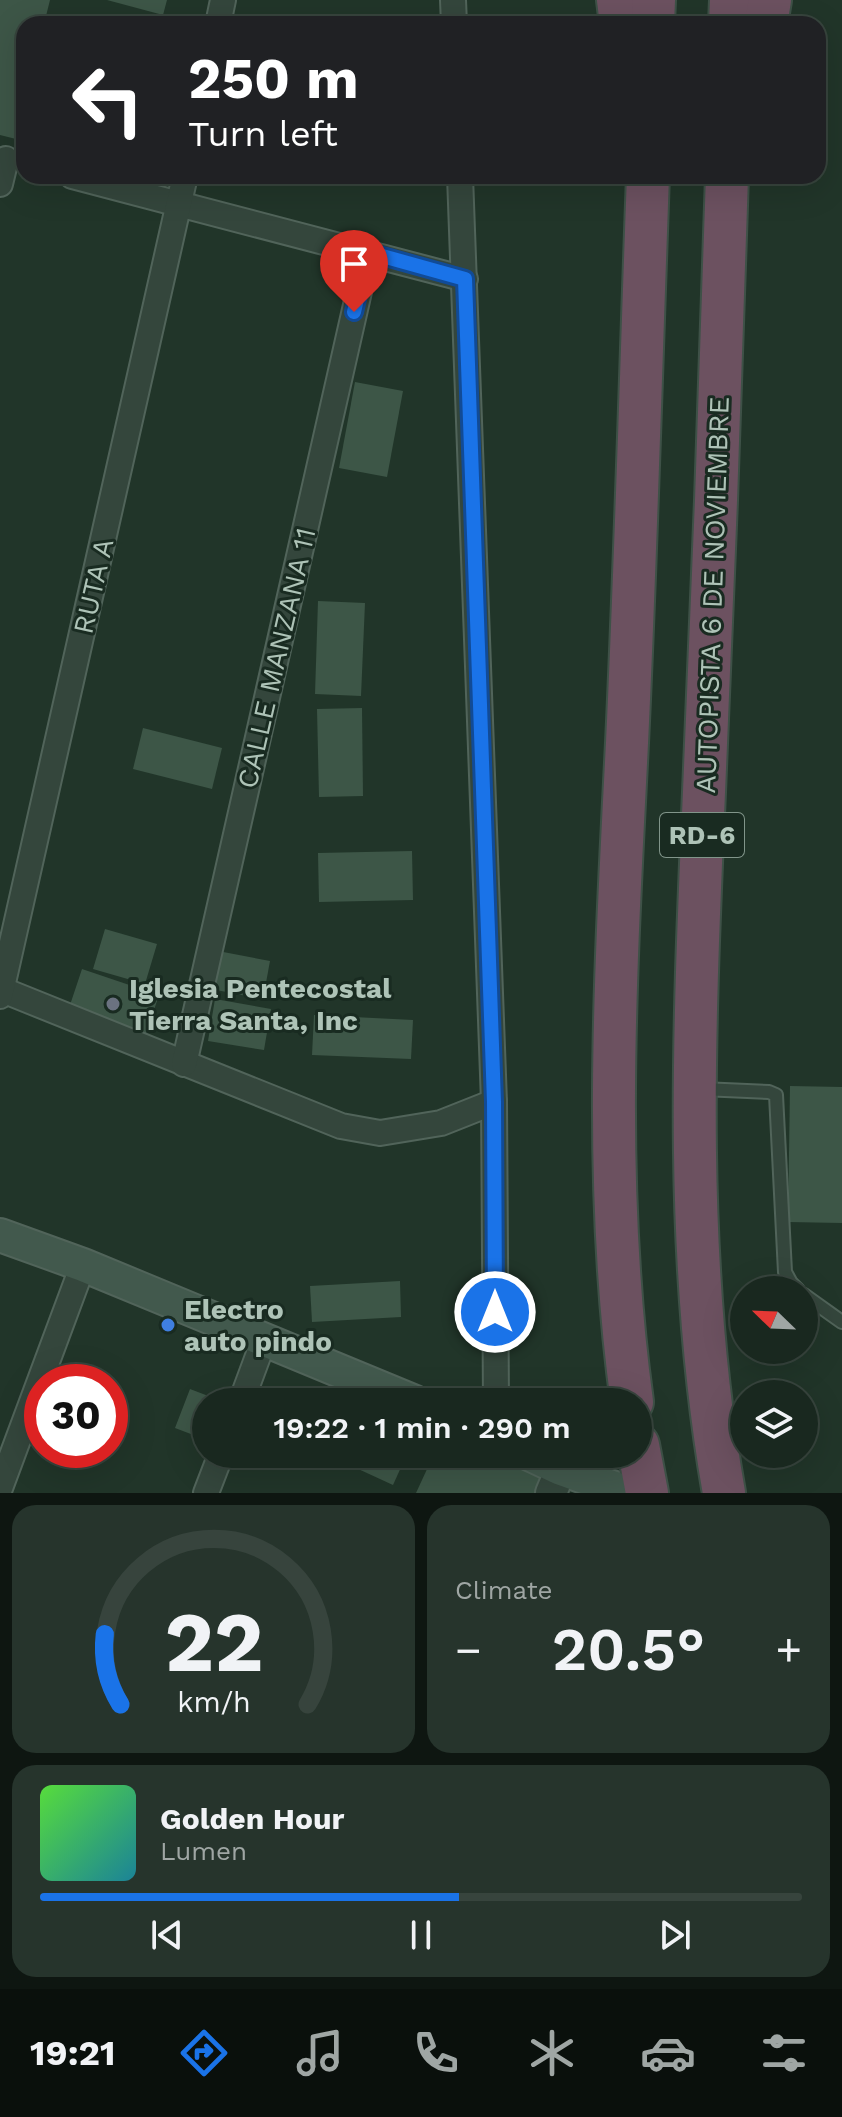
<!DOCTYPE html>
<html lang="en">
<head>
<meta charset="utf-8">
<style>
	:root { --surface:#19281f; --page:#26342c; --text:#f1f3f6; --muted:#9fa6a4; --line:#37443d; --accent:#1a73e8 }
	body { margin:0; font-family:"Work Sans",sans-serif; background:var(--page); color:var(--text); height:100vh; display:flex; flex-direction:column; font-size:30px; white-space:nowrap }
	* { box-sizing:border-box; margin:0 }
	p { font-size:26px; color:var(--muted) }
	.icon { flex:none; width:44px; height:44px; fill:none; stroke:currentColor; stroke-width:2; stroke-linecap:round; stroke-linejoin:round }
	.map { position:relative; height:1493px; overflow:hidden }
	.drawer { display:flex; flex-direction:column; gap:12px; padding:12px; background:#0e1611; flex:1 }
	.drawer>* { flex:none }
	.hud { position:absolute; left:16px; top:16px; width:810px; height:168px; border-radius:24px; box-shadow:0 8px 32px #0002,0 0 0 2px var(--line); background:#202124; color:#fff; overflow:hidden }
	.needle { width:52px; rotate:293deg }
	.tools { position:absolute; left:730px; top:1276px; display:grid; gap:16px }
	.tools a { display:grid; place-items:center; width:88px; height:88px; border-radius:50%; background:var(--surface); box-shadow:0 8px 32px #0002,0 0 0 2px var(--line); font-size:40px }
	.speed { position:absolute; left:24px; top:1364px; display:flex; gap:16px; font-size:40px; font-weight:700; text-align:center }
	.speed>* { display:grid; place-content:center; width:104px; height:104px; border-radius:50%; background:var(--surface); box-shadow:0 8px 32px #0002,0 0 0 2px var(--line); line-height:1 }
	.speed .limit { border:12px solid #d22; background:#fff; color:#111 }
	.pin { position:absolute; display:grid; place-items:center; width:68px; height:68px; color:#fff; margin:-82px -34px; border-radius:50% 50% 50% 0; rotate:-45deg; box-shadow:0 0 8px #0007 }
	.pin .icon { rotate:45deg }
	.me { position:absolute; width:88px; margin:-44px; rotate:0deg; stroke-linejoin:round; filter:drop-shadow(0 0 6px #0008) }
	.turn { display:flex; align-items:center; gap:28px; height:168px; padding:0 40px; font-size:36px }
	.turn .icon { width:104px; height:104px; stroke-width:2.5 }
	.turn b { display:block; font-size:56px; line-height:68px }
	.big { font-size:60px; font-weight:600; line-height:1.1 }
	.drawer .widget { flex:1; display:flex; flex-direction:column; justify-content:center; gap:12px; min-width:0; padding:0 28px; border-radius:24px; background:var(--page) }
	.drawer .dial { align-items:center; gap:0 }
	.dial svg { height:208px; overflow:visible; fill:none; stroke:var(--line); stroke-width:7; stroke-linecap:round; text-anchor:middle }
	.dial text { fill:var(--text); stroke:none }
	.song { display:flex; align-items:center; gap:24px }
	.cover { width:96px; height:96px; border-radius:12px; background:linear-gradient(135deg,hsl(110 70% 55%),hsl(190 70% 35%)) }
	.played { height:8px; border-radius:4px; background:linear-gradient(90deg,var(--accent) 55%,var(--line) 55%) }
	.keys { display:flex; justify-content:space-around; direction:ltr }
	.heat { display:flex; justify-content:space-between; align-items:center; font-size:44px; direction:ltr }
	.drawer .tiles { flex:1; display:grid; gap:12px; grid-template-columns:1fr 1fr }
	.widget:last-child { grid-column:span 2 }
	.trip { position:absolute; left:192px; top:1388px; width:460px; height:80px; border-radius:40px; background:var(--surface); box-shadow:0 8px 32px #0002,0 0 0 2px var(--line); font-weight:600; line-height:80px; text-align:center }
	.menu { display:flex; height:128px; justify-content:space-around; align-items:center; background:#0a100c; color:var(--muted) }
	.menu .icon { width:56px; height:56px }
	.menu .active { color:var(--accent) }
	.menu b { font-size:36px; color:var(--text) }
	.map>svg:first-child { display:block }
	.building { fill:#3d5647 }
	.lines { fill:none; stroke-linecap:round; stroke-linejoin:round }
	.service-casing { stroke:#51645a; stroke-width:16 }
	.minor-casing { stroke:#51645a; stroke-width:28 }
	.tertiary-casing { stroke:#51645a; stroke-width:34 }
	.secondary-casing { stroke:#51645a; stroke-width:36 }
	.motorway-casing { stroke:#3e5147; stroke-width:46 }
	.service { stroke:#34463c; stroke-width:12 }
	.minor { stroke:#34463c; stroke-width:24 }
	.tertiary { stroke:#34463c; stroke-width:30 }
	.secondary { stroke:#42594d; stroke-width:32 }
	.motorway { stroke:#6c5160; stroke-width:42 }
	.route-casing { stroke:#114b97; stroke-width:20 }
	.route { stroke:#1a73e8; stroke-width:14 }
	.worship-dot { fill:#6b7280; stroke:#192b21; stroke-width:3 }
	.shop-dot { fill:#3f7fe0; stroke:#192b21; stroke-width:3 }
	.labels { text-anchor:middle; stroke-width:6; stroke-linejoin:round; paint-order:stroke }
	.shield { fill:#192b21; stroke:#81958a; stroke-width:2 }
	.shield-label { font-size:26px; font-weight:bold; fill:#aec3b7 }
	.street-label { font-size:28px; fill:#aec3b7; stroke:#192b21 }
	.poi-label { font-size:28px; font-weight:bold; fill:#aec3b7; stroke:#192b21; text-anchor:start }
</style>
</head>
<body>
<div class="map">
<svg width="842" height="1493" viewBox="0 0 842 1493">
	<rect width="100%" height="100%" fill="#213529"/>
	<g class="building">
		<path d="M0 0H50L44 24H24V105L16 139 0 135Z"/>
		<path d="M107 0H167L163 15Z"/>
		<path d="M355 382 403 391 387 477 339 468Z"/>
		<path d="M318 601 365 603 361 696 315 694Z"/>
		<path d="M362 708 363 796 319 797 317 709Z"/>
		<path d="M143 728 222 748 212 789 133 769Z"/>
		<path d="M412 851 413 900 319 902 318 853Z"/>
		<path d="M105 929 157 944 145 984 93 969Z"/>
		<path d="M218 951 270 961 263 999 211 989Z"/>
		<path d="M82 969 159 995 144 1040 67 1014Z"/>
		<path d="M215 999 271 1009 264 1050 208 1041Z"/>
		<path d="M314 1015 413 1020 411 1059 312 1055Z"/>
		<path d="M790 1086 842 1087V1223L788 1222Z"/>
		<path d="M400 1281 401 1317 312 1322 310 1286Z"/>
		<path d="M190 1389 224 1402H206L204 1439 175 1428Z"/>
		<path d="M347 1454H407L393 1485 343 1462Z"/>
		<path d="M434 1454H499L545 1475 536 1493H416Z"/>
	</g>
	<g class="lines">
		<defs>
			<g id="service">
				<path d="M702 1089 769 1092 776 1095 785 1272 791 1283 798 1290"/>
				<path d="M804 1295 842 1322"/>
			</g>
			<g id="minor">
				<path d="M453 0 454 24"/>
				<path d="M218 24 223 0"/>
				<path d="M72 176 465 279"/>
				<path d="M460 176 494 1102 496 1402"/>
				<path d="M0 184 6 159"/>
				<path d="M0 989 341 1126 380 1133 441 1123 494 1102"/>
				<path d="M0 996 185 176"/>
				<path d="M184 1064 368 252"/>
				<path d="M241 1402 264 1340"/>
				<path d="M0 1488 83 1265"/>
				<path d="M206 1493 221 1454"/>
			</g>
			<path id="tertiary" d="M551 1493 561 1469"/>
			<g id="secondary">
				<path d="M0 1235 83 1265 415 1402"/>
				<path d="M529 1454 561 1469 629 1493"/>
			</g>
			<g id="motorway">
				<path d="M618 0 621 24"/>
				<path d="M653 24 654 0"/>
				<path d="M730 24 731 0"/>
				<path d="M766 24 770 0"/>
				<path d="M632 1402C602 1184 616 962 627 743 636 554 641 365 648 176"/>
				<path d="M638 1445 647 1493"/>
				<path d="M724 1493C683 1261 694 1026 704 792 713 587 721 381 727 176"/>
			</g>
		</defs>
		<use href="#service" class="service-casing"/>
		<use href="#minor" class="minor-casing"/>
		<use href="#tertiary" class="tertiary-casing"/>
		<use href="#secondary" class="secondary-casing"/>
		<use href="#motorway" class="motorway-casing"/>
		<use href="#service" class="service"/>
		<use href="#minor" class="minor"/>
		<use href="#tertiary" class="tertiary"/>
		<use href="#secondary" class="secondary"/>
		<use href="#motorway" class="motorway"/>
	</g>
	<g class="lines">
		<defs>
			<path id="route" d="M354 312 368 252 465 279 494 1102 495 1312"/>
		</defs>
		<use href="#route" class="route-casing"/>
		<use href="#route" class="route"/>
	</g>
	<circle class="worship-dot" cx="113" cy="1004" r="8"/>
	<circle class="shop-dot" cx="168" cy="1325" r="8"/>
	<g class="labels">
		<rect class="shield" x="660" y="813" width="84" height="44" rx="6"/>
		<g class="shield-label">
			<text x="702" y="844">RD-6</text>
		</g>
		<g class="street-label">
			<text transform="translate(93 586) rotate(-77)" y="10">RUTA A</text>
			<text transform="translate(712 595) rotate(-88)" y="10">AUTOPISTA 6 DE NOVIEMBRE</text>
			<text transform="translate(276 658) rotate(-77)" y="10">CALLE MANZANA 11</text>
		</g>
		<g class="poi-label">
			<text x="129" y="998">Iglesia Pentecostal<tspan x="129" dy="32">Tierra Santa, Inc</tspan></text>
			<text x="184" y="1319">Electro<tspan x="184" dy="32">auto pindo</tspan></text>
		</g>
	</g>
</svg>
<div class="tools">
<a><svg class="needle" viewBox="-14 -14 28 28"><path d="M0-13l5 13h-10z" fill="#e53935"/><path d="M0 13l5-13h-10z" fill="#9fa6a4"/></svg></a>
<a><svg class="icon" aria-label="layers" viewBox="0 0 24 24"><path d="M12 4l9 5-9 5-9-5zM3 14l9 5 9-5"/></svg></a>
</div>
<div class="speed"><div class="limit">30</div></div>
<div class="pin" style="left:354px;top:312px;background:#d93025"><svg class="icon" aria-label="arrive" viewBox="0 0 24 24"><path d="M6 21V4h12l-3 4 3 4H6"/></svg></div>
<svg class="me" style="left:495px;top:1312px" viewBox="-20 -20 40 40"><circle r="17" fill="#1a73e8" stroke="#fff" stroke-width="3"/><path d="M0-11L8 9 0 5-8 9z" fill="#fff"/></svg>
<div class="trip">19:22 · 1 min · 290 m</div>
<div class="hud">
<div class="turn"><svg class="icon" aria-label="left" viewBox="0 0 24 24"><path d="M17 20v-9H6M10 6l-5 5 5 5"/></svg><div><b>250 m</b>Turn left</div></div>
</div>
</div>
<section class="drawer">
<div class="tiles">
<div class="widget dial"><svg viewBox="0 0 100 80">
<path d="M14 69A42 42 0 1 1 86 69"/>
<path d="M14 69A42 42 0 0 1 8 42" stroke="#1a73e8"/>
<text x="50" y="56" font-size="32" font-weight="700">22</text>
<text x="50" y="72" font-size="11">km/h</text>
</svg></div>
<div class="widget"><p>Climate</p>
<div class="heat"><a>−</a><b class="big">20.5°</b><a>+</a></div>
</div>
<div class="widget">
<div class="song"><i class="cover"></i><div><b>Golden Hour</b><p>Lumen</p></div></div>
<div class="played"></div>
<div class="keys"><svg class="icon" aria-label="previous" viewBox="0 0 24 24"><path d="M18 5L8 12l10 7zM5 5v14"/></svg><svg class="icon" aria-label="pause" viewBox="0 0 24 24"><path d="M8 5v14M16 5v14"/></svg><svg class="icon" aria-label="next" viewBox="0 0 24 24"><path d="M6 5l10 7-10 7zM19 5v14"/></svg></div>
</div>
</div>
</section>
<nav class="menu">
<b>19:21</b>
<svg class="icon active" aria-label="directions" viewBox="0 0 24 24"><path d="M12 3l9 9-9 9-9-9zM9 14v-3h6M13 9l2 2-2 2"/></svg>
<svg class="icon" aria-label="music" viewBox="0 0 24 24"><path d="M9 18V5l10-2v13"/><circle cx="6" cy="18" r="3"/><circle cx="16" cy="16" r="3"/></svg>
<svg class="icon" aria-label="phone" viewBox="0 0 24 24"><path d="M5 4h4l2 5-3 2q2 4 5 5l2-3 5 2v4C11 20 4 13 5 4z"/></svg>
<svg class="icon" aria-label="climate" viewBox="0 0 24 24"><path d="M12 3v18M4 7l16 10M4 17L20 7"/></svg>
<svg class="icon" aria-label="car" viewBox="0 0 24 24"><path d="M5 17H2v-5l4-1 3-4h7l3 4 3 1v5h-3M9 17h6M6 11h13"/><circle cx="7" cy="17" r="2"/><circle cx="17" cy="17" r="2"/></svg>
<svg class="icon" aria-label="filters" viewBox="0 0 24 24"><path d="M4 7h16M4 17h16"/><circle cx="9" cy="7" r="2"/><circle cx="15" cy="17" r="2"/></svg>
</nav>
</body>
</html>
